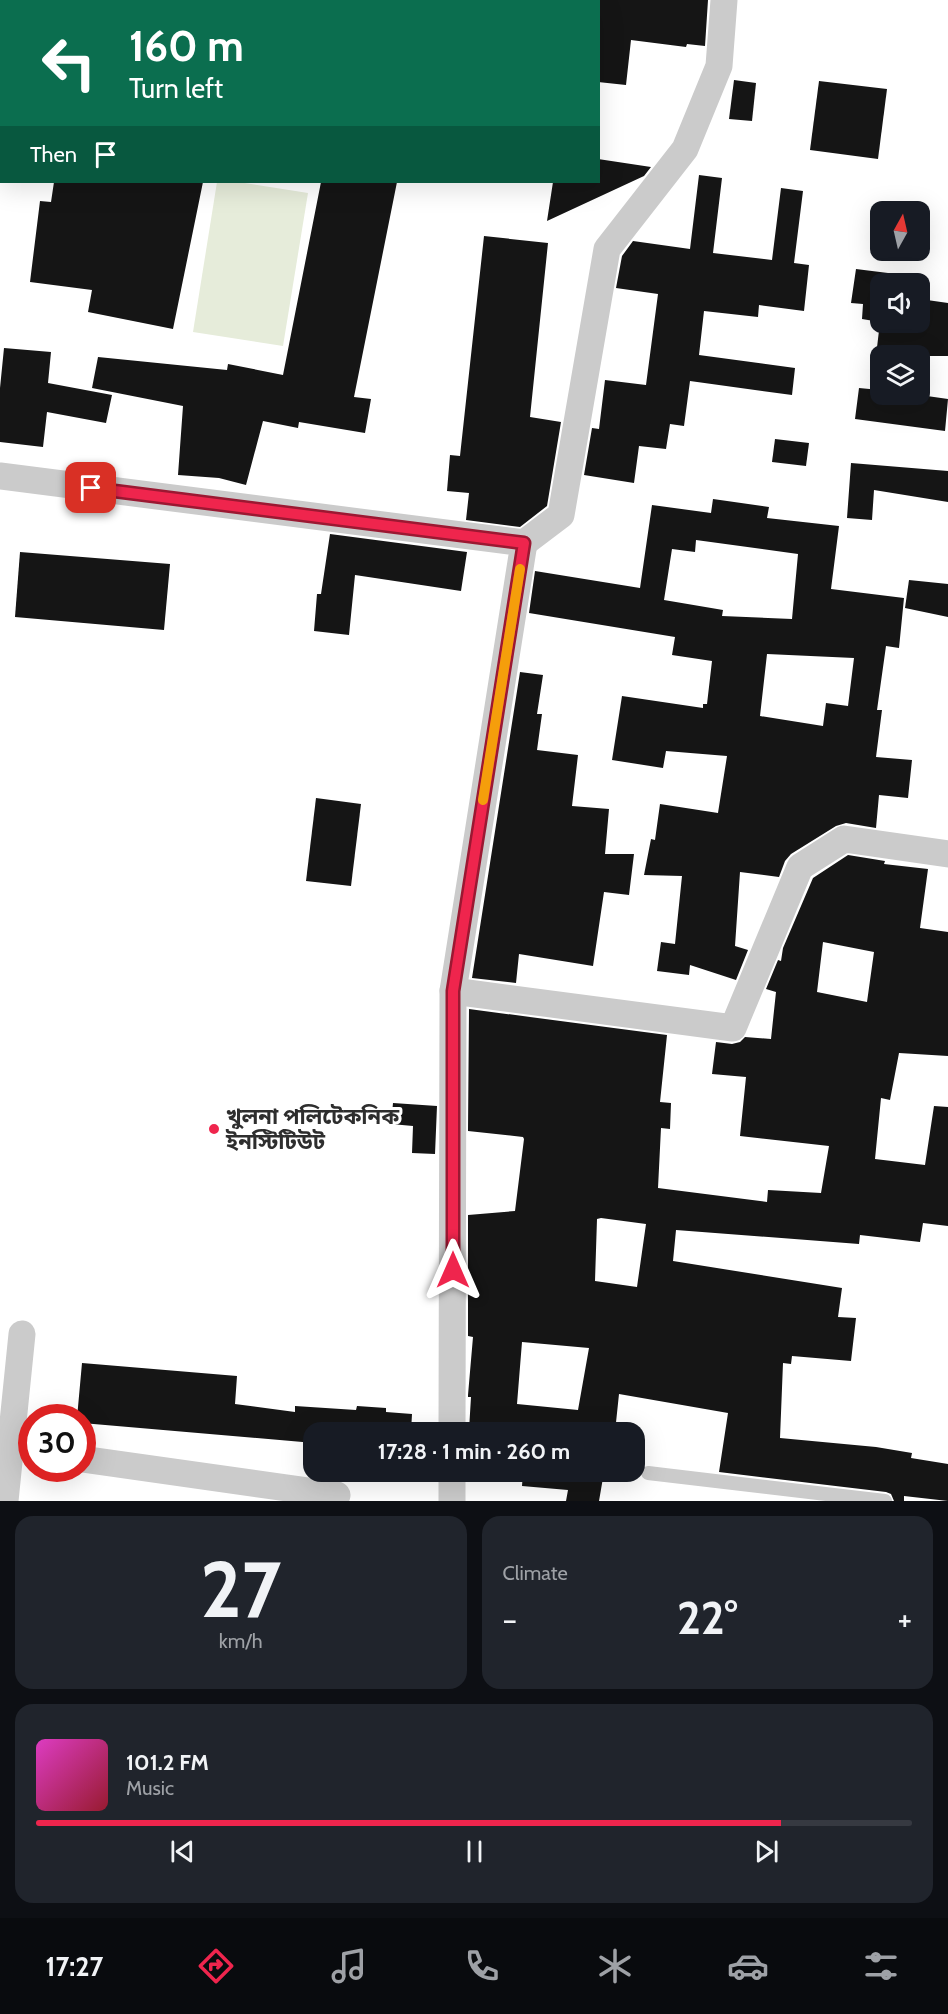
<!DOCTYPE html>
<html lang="en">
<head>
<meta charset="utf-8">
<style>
	:root { --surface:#171b24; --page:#20242c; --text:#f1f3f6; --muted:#9ea1a6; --line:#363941; --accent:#ef254d }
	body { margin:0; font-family:Cabin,"Noto Sans Bengali",sans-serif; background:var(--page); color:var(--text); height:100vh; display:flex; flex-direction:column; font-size:22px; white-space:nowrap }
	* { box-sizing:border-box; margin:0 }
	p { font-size:20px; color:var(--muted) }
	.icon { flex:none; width:33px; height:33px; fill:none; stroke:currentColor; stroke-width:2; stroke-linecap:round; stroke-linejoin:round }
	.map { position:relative; height:1501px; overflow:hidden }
	.side { display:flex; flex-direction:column; gap:15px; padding:15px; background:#0d0f14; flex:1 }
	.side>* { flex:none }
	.hud { position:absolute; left:0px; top:0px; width:600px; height:183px; box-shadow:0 6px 24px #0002; background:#0b6e4f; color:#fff; overflow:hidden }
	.needle { width:39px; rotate:8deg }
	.tools { position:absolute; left:870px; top:201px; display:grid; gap:12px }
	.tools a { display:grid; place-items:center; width:60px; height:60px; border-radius:12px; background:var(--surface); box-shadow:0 6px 24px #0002; font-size:30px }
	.speed { position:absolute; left:18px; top:1404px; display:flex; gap:12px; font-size:30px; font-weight:700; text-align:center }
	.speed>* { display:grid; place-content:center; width:78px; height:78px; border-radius:50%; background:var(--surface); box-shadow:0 6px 24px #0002; line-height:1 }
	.speed .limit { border:9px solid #d22; background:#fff; color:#111 }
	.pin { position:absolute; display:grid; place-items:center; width:51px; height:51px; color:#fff; margin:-26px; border-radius:12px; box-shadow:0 3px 9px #0006 }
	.me { position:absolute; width:66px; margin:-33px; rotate:0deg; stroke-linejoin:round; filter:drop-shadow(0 0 4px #0008) }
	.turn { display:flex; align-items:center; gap:21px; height:126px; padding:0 30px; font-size:27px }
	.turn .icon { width:78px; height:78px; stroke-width:2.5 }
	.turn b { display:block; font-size:42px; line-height:51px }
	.then { display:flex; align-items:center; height:57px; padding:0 30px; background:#0003; gap:12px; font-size:22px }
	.big { font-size:45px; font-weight:700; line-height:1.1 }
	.side .card { flex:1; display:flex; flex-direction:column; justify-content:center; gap:9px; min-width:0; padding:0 21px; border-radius:18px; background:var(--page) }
	.side .dial { align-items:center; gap:0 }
	.dial b { font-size:78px; line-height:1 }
	.song { display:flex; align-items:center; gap:18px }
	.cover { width:72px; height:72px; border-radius:9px; background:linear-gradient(135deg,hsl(310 70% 55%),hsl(350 70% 35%)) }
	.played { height:6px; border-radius:3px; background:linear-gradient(90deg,var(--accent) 85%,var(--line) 85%) }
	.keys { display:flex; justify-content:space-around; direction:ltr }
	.heat { display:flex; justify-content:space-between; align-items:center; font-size:33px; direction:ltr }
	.side .tiles { flex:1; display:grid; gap:15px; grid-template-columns:1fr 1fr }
	.card:last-child { grid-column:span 2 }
	.trip { position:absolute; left:303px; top:1422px; width:342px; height:60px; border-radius:18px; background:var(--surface); box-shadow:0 6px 24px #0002; font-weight:700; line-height:60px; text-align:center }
	.dock { display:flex; height:96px; justify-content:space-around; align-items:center; background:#090b0e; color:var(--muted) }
	.dock .icon { width:42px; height:42px }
	.dock .current { color:var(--accent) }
	.dock b { font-size:27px; color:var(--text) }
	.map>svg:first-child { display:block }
	.green { fill:#e6ecda }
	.building { fill:#151515; fill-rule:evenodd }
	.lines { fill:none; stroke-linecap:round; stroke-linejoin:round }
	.lane { stroke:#cbcbcb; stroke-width:14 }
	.street { stroke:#cbcbcb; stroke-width:27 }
	.route-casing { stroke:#9b1832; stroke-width:15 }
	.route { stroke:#ef254d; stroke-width:10 }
	.slow { stroke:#f59e0b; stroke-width:10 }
	.poi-dot { fill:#ef254d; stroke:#fff; stroke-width:2 }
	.labels { text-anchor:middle; stroke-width:6; stroke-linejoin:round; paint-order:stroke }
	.poi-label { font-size:22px; font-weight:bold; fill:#2e2e2e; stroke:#fff; text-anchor:start }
</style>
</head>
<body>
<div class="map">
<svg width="948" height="1501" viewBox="0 0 948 1501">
	<rect width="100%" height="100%" fill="#fff"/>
	<path class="green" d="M217 182H238L308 193 283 346 193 332Z"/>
	<g class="building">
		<path d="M598 0H708L705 46 687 44 686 47 631 40 626 85 598 82Z"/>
		<path d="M734 80 756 83 752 121 729 119Z"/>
		<path d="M819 81 887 89 878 159 810 150Z"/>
		<path d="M598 159 651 167 644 176 547 221 553 182H598Z"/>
		<path d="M699 175 722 178 713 253 772 260 781 188 803 191 794 263 809 265 804 311 759 305 758 317 704 311 699 355 795 368 792 395 690 381 684 426 670 424 666 449 639 446 634 483 584 475 592 428 599 429 605 380 646 385 658 294 616 288 622 256 633 241 690 249Z"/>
		<path d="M54 182H203L173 329 88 312 92 290 30 282 40 201 51 202Z"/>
		<path d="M321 182H397L354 397 371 399 365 433 299 422 298 428 263 421 246 485 219 478 178 475 183 406 92 388 98 357 227 370 228 364 283 375Z"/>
		<path d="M484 236 548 243 530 417 561 422 547 506 520 527 466 520 469 493 447 491 450 455 460 456Z"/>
		<path d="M856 269 896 274 895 284H880V322H920V299L948 303V356H876L880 322 862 319 863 304 851 303Z"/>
		<path d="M4 348 51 352 48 383 112 395 106 423 47 412 43 447 0 442V388Z"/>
		<path d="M859 388 880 390V394H913L948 399 945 431 855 419Z"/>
		<path d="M775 439 809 443 806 466 772 462Z"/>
		<path d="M851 463 948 471V502L874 490 872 520 847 518Z"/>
		<path d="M713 499 769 507 767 518 839 526 831 589 904 598 899 648 886 646 877 710H882L876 757 912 760 908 798 879 795 876 828 846 823 836 826 791 854 785 861 779 877 740 872 735 946 748 950 736 980 690 965 689 975 657 971 661 942 675 944 682 876 644 875 651 839 655 840 660 804 718 813 727 756 666 751 663 768 612 760 622 696 703 708V704H707L712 661 672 655 675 637 529 613 535 571 640 588 652 505 711 513ZM696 540 798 554 792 619 722 616 723 610 664 600 672 549 695 552ZM767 654 854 658 848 706 826 703 823 726 760 716Z"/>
		<path d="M330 534 467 552 461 591 355 575 349 635 314 631 317 594H321Z"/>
		<path d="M20 552 170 564 164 630 15 617Z"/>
		<path d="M909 580 948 584V617L905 608Z"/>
		<path d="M520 672 543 675 537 714H542L537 750 578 755 572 806 609 809 605 854H634L629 895 604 892 593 966 519 954 516 983 472 978Z"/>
		<path d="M316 798 361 804 351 886 306 881Z"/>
		<path d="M848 855 885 861 884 864 928 869 920 928 948 932V1056L899 1053 890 1100 881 1098 875 1159 925 1165 934 1106 948 1107V1226L923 1223 920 1242 860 1235 859 1244 676 1230 673 1261 842 1288 838 1317 856 1318 851 1361 792 1356 791 1364 783 1363 780 1438 876 1447 912 1453 911 1458 948 1464V1501L904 1496V1501H894L891 1494 886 1492 719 1472 728 1413 619 1394 615 1432H499L469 1430 471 1397H468V1395L473 1337 468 1336V1215L515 1211 524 1139 523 1137 468 1131 469 1009 667 1035 660 1102 671 1103 670 1129 661 1128 658 1188 767 1202 768 1190 821 1193 829 1146 740 1136 746 1077 712 1074 716 1042 732 1044 740 1042 745 1037 771 1039 776 992 766 989 778 960 781 961 783 948 813 878ZM823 942 874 952 867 1002 817 992ZM601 1218 646 1224 637 1287 595 1281 597 1219ZM522 1342 589 1348 578 1410 517 1404Z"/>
		<path d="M393 1103 437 1106 435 1154 412 1153 413 1126 391 1124Z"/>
		<path d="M82 1363 237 1376 235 1404 295 1412V1406L356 1410 357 1406 386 1408V1412L412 1414 411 1432H314V1443L82 1423V1418H77Z"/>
		<path d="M523 1472H604L599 1501H566L568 1490 522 1486Z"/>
	</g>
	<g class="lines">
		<path class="lane" d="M648 1473 885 1501"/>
		<g class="street">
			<path d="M273 2V0"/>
			<path d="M0 476 524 543 453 991 452 1432"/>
			<path d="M524 543 561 515 607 249 685 149 719 66 724 0"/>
			<path d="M453 991 733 1028 800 867 844 839 948 854"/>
			<path d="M82 1459 337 1495"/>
			<path d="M5 1501 22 1334"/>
			<path d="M452 1501V1472"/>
		</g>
	</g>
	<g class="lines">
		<defs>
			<path id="route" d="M91 488 524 543 453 991V1270"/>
		</defs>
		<use href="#route" class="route-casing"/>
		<use href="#route" class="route"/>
		<path class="slow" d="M483 800 520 569"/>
	</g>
	<circle class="poi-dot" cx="214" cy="1129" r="6"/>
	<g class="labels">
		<g class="poi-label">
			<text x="226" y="1124">খুলনা পলিটেকনিক<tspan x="226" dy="25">ইনস্টিটিউট</tspan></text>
		</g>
	</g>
</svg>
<div class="tools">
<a><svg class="needle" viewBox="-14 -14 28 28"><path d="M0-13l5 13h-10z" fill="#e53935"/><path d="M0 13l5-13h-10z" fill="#9ea1a6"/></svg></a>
<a><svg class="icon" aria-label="sound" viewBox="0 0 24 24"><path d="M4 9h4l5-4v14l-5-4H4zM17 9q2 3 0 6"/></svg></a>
<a><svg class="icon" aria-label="layers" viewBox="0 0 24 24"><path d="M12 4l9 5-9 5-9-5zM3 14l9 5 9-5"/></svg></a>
</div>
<div class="speed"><div class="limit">30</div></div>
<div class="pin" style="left:91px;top:488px;background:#d93025"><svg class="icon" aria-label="arrive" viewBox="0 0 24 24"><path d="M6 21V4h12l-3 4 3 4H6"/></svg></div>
<svg class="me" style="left:453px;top:1270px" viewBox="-20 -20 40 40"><path d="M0-17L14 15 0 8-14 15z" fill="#ef254d" stroke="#fff" stroke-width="4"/></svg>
<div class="trip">17:28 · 1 min · 260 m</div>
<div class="hud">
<div class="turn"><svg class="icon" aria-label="left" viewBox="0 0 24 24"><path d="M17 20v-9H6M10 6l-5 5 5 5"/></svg><div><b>160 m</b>Turn left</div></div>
<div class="then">Then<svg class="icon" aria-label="arrive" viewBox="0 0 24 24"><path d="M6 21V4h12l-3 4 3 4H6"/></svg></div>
</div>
</div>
<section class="side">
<div class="tiles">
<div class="card dial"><b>27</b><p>km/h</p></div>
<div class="card"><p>Climate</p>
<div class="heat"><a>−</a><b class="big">22°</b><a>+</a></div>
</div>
<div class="card">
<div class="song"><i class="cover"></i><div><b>101.2 FM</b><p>Music</p></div></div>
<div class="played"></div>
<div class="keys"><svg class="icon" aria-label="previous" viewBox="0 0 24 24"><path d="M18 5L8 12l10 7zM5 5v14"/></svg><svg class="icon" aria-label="pause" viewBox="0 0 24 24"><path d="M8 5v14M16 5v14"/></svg><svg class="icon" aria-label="next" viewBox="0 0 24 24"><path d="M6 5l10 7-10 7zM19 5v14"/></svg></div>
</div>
</div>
</section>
<nav class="dock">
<b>17:27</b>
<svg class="icon current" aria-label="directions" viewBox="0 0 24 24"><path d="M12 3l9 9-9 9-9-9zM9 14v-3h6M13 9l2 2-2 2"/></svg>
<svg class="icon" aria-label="music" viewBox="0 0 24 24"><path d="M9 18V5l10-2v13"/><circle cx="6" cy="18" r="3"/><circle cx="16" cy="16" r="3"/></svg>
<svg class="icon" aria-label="phone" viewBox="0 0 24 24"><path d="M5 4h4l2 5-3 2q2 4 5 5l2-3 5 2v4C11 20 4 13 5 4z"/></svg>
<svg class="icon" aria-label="climate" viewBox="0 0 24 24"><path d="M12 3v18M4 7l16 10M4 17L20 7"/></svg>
<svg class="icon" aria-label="car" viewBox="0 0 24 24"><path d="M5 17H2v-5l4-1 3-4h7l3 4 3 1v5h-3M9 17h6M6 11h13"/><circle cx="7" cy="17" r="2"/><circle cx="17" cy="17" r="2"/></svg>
<svg class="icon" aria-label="filters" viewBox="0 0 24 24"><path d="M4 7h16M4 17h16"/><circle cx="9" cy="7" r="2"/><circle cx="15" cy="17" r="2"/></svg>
</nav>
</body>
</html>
